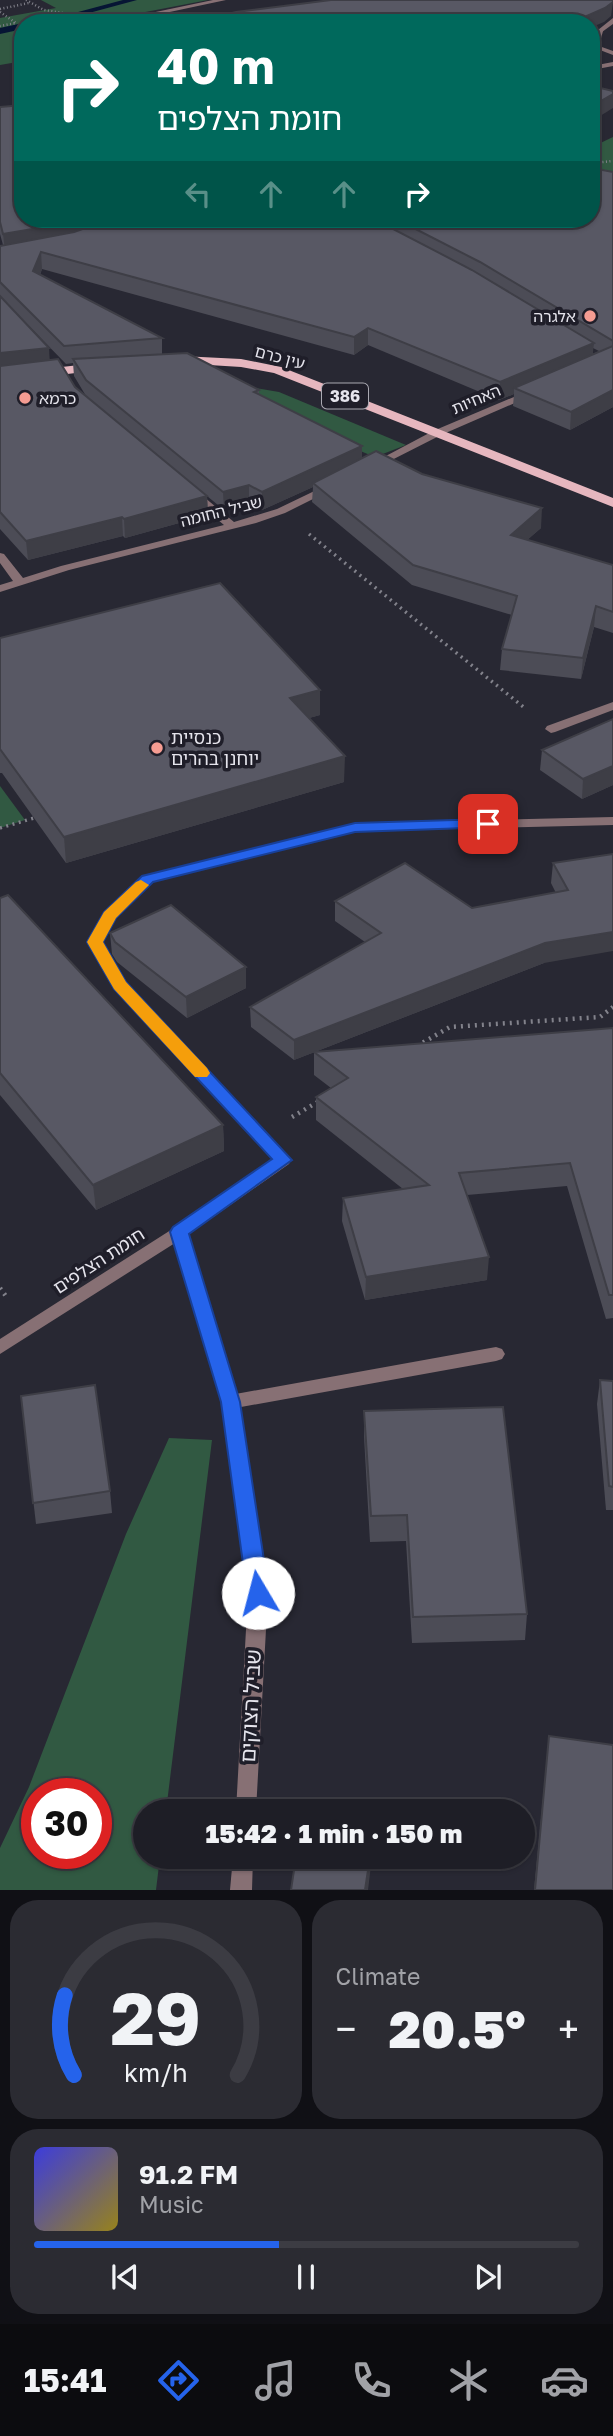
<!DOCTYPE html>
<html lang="en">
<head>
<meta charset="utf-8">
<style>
	:root { --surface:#1e1e26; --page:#2b2b32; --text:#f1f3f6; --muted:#a1a2a7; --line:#3c3c43; --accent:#2563eb }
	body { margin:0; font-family:"Golos Text","Noto Sans Hebrew",sans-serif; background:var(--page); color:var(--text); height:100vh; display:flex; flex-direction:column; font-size:26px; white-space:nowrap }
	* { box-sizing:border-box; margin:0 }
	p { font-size:23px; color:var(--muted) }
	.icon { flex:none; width:38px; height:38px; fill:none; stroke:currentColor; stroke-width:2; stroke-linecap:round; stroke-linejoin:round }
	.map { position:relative; height:1890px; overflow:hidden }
	.details { display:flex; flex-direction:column; gap:10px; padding:10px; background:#101015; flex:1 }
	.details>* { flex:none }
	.banner { position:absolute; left:14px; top:14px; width:586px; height:214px; border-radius:28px; box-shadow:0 2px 5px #0004,0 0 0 2px var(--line); background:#00695c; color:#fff; overflow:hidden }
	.speed { position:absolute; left:21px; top:1778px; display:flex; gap:14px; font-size:35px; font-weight:700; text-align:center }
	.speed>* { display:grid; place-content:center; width:91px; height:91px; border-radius:50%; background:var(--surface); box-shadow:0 2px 5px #0004,0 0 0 2px var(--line); line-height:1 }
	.speed .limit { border:10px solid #d22; background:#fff; color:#111 }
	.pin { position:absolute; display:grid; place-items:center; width:60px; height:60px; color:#fff; margin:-30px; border-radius:14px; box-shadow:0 4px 10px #0006 }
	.me { position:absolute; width:77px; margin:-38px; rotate:352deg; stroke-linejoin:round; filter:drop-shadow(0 0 5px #0008) }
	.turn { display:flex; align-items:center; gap:24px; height:147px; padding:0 28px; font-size:32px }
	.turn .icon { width:91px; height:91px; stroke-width:2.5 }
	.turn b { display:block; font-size:49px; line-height:60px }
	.lanes { display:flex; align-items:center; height:66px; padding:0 28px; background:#0003; justify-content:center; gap:35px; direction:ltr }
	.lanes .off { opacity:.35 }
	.big { font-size:52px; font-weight:800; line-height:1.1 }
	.details .widget { flex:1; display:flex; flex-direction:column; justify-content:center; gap:10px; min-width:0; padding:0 24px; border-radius:28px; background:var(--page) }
	.details .dial { align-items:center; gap:0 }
	.dial svg { height:182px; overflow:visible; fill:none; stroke:var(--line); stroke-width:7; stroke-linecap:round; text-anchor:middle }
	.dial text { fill:var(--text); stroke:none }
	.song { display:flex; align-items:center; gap:21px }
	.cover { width:84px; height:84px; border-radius:10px; background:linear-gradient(135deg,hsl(240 70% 55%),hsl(50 70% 35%)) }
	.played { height:7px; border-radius:4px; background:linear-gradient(90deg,var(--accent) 45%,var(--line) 45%) }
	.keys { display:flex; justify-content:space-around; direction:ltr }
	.heat { display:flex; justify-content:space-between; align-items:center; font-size:38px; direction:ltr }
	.details .tiles { flex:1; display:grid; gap:10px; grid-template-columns:1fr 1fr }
	.widget:last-child { grid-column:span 2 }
	.trip { position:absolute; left:133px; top:1799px; width:402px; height:70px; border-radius:35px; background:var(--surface); box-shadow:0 2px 5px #0004,0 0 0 2px var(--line); font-weight:800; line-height:70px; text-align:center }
	.menu { display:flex; height:112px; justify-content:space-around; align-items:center; background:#0c0c0f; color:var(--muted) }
	.menu .icon { width:49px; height:49px }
	.menu .on { color:var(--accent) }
	.menu b { font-size:32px; color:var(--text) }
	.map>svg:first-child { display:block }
	.green { fill:#315942; fill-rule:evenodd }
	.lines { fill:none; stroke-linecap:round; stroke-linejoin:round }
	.stream { fill:#061534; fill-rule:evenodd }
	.path-far2 { stroke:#82828b; stroke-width:2.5; stroke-dasharray:1 2.5; stroke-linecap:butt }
	.path-far1 { stroke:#82828b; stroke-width:3.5; stroke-dasharray:2 4.5; stroke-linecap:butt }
	.path { stroke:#82828b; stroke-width:4.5; stroke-dasharray:2 5; stroke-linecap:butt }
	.lane { fill:#877074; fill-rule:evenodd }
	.street { fill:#877074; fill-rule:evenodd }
	.primary { fill:#e6b7bf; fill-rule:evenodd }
	.wall { fill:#4c4c56; fill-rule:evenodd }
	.shaded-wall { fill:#3e3e46 }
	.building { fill:#585864; stroke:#3e3e46; stroke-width:2 }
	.route { fill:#2563eb; stroke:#184099; stroke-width:2 }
	.slow { fill:#f59e0b }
	.poi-dot { fill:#f59c92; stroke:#1f1e29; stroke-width:2.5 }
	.labels { text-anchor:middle; stroke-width:7; stroke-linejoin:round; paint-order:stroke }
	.far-poi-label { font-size:16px; fill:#e5e4ec; stroke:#1f1e29; text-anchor:end }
	.far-street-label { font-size:16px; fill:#e5e4ec; stroke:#1f1e29 }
	.shield { fill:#1f1e29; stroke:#aaa9b2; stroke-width:2 }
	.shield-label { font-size:16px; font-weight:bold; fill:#e5e4ec }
	.poi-label { font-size:18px; fill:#e5e4ec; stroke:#1f1e29; text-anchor:start }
	.street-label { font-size:18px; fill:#e5e4ec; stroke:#1f1e29 }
	.near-street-label { font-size:21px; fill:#e5e4ec; stroke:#1f1e29 }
</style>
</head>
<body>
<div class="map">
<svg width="613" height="1890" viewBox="0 0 613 1890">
	<rect width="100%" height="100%" fill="#282833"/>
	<g class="green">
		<path d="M41 0H208L88 23H23V61L0 65V18L56 8Z"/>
		<path d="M613 137V174L592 168V147Z"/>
		<path d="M238 385 279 392 406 445 375 457 304 428Z"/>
		<path d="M0 786 25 820 0 828Z"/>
		<path d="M169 1438 212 1440 166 1811H145V1857H160L156 1890H0V1848L29 1787 126 1534ZM37 1794H96V1853H37Z"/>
	</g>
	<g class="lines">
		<g class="stream">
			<path d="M123 0H137L52 23H37Z"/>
			<path d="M23 23V29L0 34V28Z"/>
		</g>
		<g class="path-far2">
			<path d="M26 0 44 10 75 15"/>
			<path d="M0 9 29 3"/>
			<path d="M0 12 16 23 0 26"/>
			<path d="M592 163 613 161"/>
		</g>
		<g class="path-far1">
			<path d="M309 534 526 709"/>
			<path d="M0 828 34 818"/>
		</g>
		<g class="path">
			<path d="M417 1046 450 1027 600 1017 613 1007"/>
			<path d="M292 1117 321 1100"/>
			<path d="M0 1288 8 1299"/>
		</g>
		<g class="lane">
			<path d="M213 0H226L118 23H103Z"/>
			<path d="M613 18V24L602 32H598V30Z"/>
			<path d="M613 702V710L555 732 551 733 545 729 547 726Z"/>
			<path d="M496 1347 502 1349 505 1354 502 1359 496 1361 230 1409 224 1407 221 1402 224 1397 230 1395Z"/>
		</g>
		<g class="street">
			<path d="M600 29 603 31 599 46 613 51V55L592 47 597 31Z"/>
			<path d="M613 62V66L592 70V66Z"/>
			<path d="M528 391 533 394 531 396 441 435 376 468 372 469 367 466 433 431Z"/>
			<path d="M329 484 333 485V489L285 513 256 523 69 570 0 592V585L13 581 0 563V553L4 554 23 578 61 566 224 525 190 496V492H198L234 522 277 509Z"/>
			<path d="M613 817V825L355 831 153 882 115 917 102 942 125 982 291 1160 289 1164 189 1234 239 1402 268 1593 256 1811H236L248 1593 221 1402 175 1243 0 1354V1339L174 1228 273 1159 114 988 88 942 104 912 143 876 355 823Z"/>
			<path d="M233 1857H253L252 1890H230Z"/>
		</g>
		<g class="primary">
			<path d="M181 356 241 359 281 367 613 498V507L274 373 241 367 177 363 175 360Z"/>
			<path d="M97 363 101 364V370L0 382V374Z"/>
		</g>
	</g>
	<g class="wall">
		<path d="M0 107 23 219H592L613 172V407L570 430 513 406 514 394 499 400 368 345 354 355 42 269 40 275 162 338V354L259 390V394L362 458 422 474 541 528 527 540 613 565V633L594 627 581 679 500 670 502 649 512 615 412 585 312 502 313 487 262 510 249 503 224 510 207 496 208 515 125 538 123 536 28 560 0 529V246L3 245 0 234ZM27 324 66 364 73 363 74 376 86 396 75 387 50 360ZM593 348 599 351 593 354Z"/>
		<path d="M0 638 320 690V715L309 718 344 782 66 863 2 773H0Z"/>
		<path d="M613 719V785L582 799 540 770 542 750Z"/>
		<path d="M613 854 544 963 294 1060 251 1027 250 1007 365 942 335 921V901L472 908 556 893 551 883 553 863Z"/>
		<path d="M0 898 223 1125 224 1151 96 1210 0 1095Z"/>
		<path d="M110 933 246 967V988L187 1018 117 962 112 954Z"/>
		<path d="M613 1028V1318L606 1319 567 1186 467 1195 487 1280 365 1300 342 1221 343 1198 403 1189 316 1120V1097L331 1088 314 1075V1052Z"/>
		<path d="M600 1380 613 1381V1510H606L597 1404Z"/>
		<path d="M21 1396 110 1491 112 1513 36 1524Z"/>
		<path d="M364 1411 527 1614 525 1640 412 1643 406 1541 370 1542 364 1437Z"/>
		<path d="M549 1736 613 1890H534Z"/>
	</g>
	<g class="shaded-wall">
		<path d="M613 2 611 16 604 22 592 27V23H571Z"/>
		<path d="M613 94V108L592 121V106Z"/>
		<path d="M81 219H131L5 251 3 234Z"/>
		<path d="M41 252 42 269 35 288 33 271Z"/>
		<path d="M368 328V345L354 355V337Z"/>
		<path d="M594 343 592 361 514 388V394L499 400 500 382Z"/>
		<path d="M49 348 50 366 0 371V353Z"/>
		<path d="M613 390V407L570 430 571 412Z"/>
		<path d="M362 446V464L313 483V487L262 510V492Z"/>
		<path d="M249 485V503L224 510 223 492Z"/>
		<path d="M207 496 208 515 125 538 124 519Z"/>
		<path d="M542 508 541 528 510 555 511 535Z"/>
		<path d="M122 517 123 536 28 560 26 541Z"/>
		<path d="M596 606 594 627 581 679 583 658Z"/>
		<path d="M320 690V715L291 723 290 698Z"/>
		<path d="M345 756 344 782 66 863 64 837Z"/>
		<path d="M613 766V785L582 799 583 779Z"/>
		<path d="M613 932V951L544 963 294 1060V1040L545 943Z"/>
		<path d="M246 967V988L187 1018 186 997Z"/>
		<path d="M223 1125 224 1151 96 1210 93 1185Z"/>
		<path d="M489 1257 487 1280 365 1300 366 1277Z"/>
		<path d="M370 1857H372L368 1890H365Z"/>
	</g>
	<g class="building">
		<path d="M331 0H613V2L605 8 571 23H192L236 12Z"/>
		<path d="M592 86 613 91V94L592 106Z"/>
		<path d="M23 105V219H81L68 223 3 234 0 222V107Z"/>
		<path d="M592 168 613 172V390L571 412 514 388 613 346V341L480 262 396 219H592Z"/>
		<path d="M111 219H374L472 270 594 343 500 382 368 328 354 337 41 252 33 271 162 338 64 346 0 282V246L74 232Z"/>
		<path d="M0 296 49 348 0 353Z"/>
		<path d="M187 353 259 390 254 392 362 446 262 492 249 485 223 492 86 380 73 359Z"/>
		<path d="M58 359 75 387 207 496 124 519 122 517 26 541 0 512V366Z"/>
		<path d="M376 451 422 474 542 508 511 535 613 565V612L596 606 583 658 502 649 517 596 413 565 313 483Z"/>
		<path d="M220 583 320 690 290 698 345 756 64 837 0 749V638Z"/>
		<path d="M613 719V766L583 779 542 750Z"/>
		<path d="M613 854V932L545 943 294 1040 250 1007 381 933 335 901 405 863 472 908 568 890 553 863Z"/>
		<path d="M8 895 223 1125 93 1185 0 1073V898Z"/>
		<path d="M171 905 246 967 186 997 115 942 110 933Z"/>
		<path d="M613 1028V1295H609L570 1163 459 1173 489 1257 366 1277 343 1198 429 1185 316 1097 348 1078 314 1052Z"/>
		<path d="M600 1380 613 1381V1487L609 1486Z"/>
		<path d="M95 1385 110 1491 33 1503 21 1396Z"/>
		<path d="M503 1407 527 1614 413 1617 407 1515 371 1516 364 1411Z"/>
		<path d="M549 1736 613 1745V1890H535Z"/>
		<path d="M296 1857H370L365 1890H291Z"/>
	</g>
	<path class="route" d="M488 819 496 824 494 827 355 832 153 882 116 918 103 942 126 982 292 1160 189 1234 240 1402 269 1593 265 1600 258 1602 250 1600 247 1593 221 1402 170 1232 173 1227 272 1159 114 989 87 942 104 912 142 876 355 823Z"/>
	<path class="slow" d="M141 880 149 885 116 918 103 942 126 982 207 1068 210 1073 207 1077H195L114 989 87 942 104 912 136 882Z"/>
	<g class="poi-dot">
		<circle cx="590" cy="316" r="7"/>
		<circle cx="25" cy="398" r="7"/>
		<circle cx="157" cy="748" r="7"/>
	</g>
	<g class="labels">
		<g class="far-poi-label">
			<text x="576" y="322">אלגרה</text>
			<text x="39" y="404" text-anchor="start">כרמא</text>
		</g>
		<g class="far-street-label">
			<text transform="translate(280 357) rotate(15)" y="6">עין כרם</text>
			<text transform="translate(476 399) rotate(-23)" y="6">האחיות</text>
			<text transform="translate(221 511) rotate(-14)" y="6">שביל החומה</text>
		</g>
		<rect class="shield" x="322" y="383.5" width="46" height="25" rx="5"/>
		<g class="shield-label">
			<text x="345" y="402">386</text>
		</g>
		<g class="poi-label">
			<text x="171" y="744">כנסיית<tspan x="171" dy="21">יוחנן בהרים</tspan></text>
		</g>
		<g class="street-label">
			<text transform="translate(99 1261) rotate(-33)" y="6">חומת הצלפים</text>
		</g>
		<g class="near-street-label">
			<text transform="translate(251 1706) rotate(-87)" y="7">שביל הצוקים</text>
		</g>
	</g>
</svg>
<div class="speed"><div class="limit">30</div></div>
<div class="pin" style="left:488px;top:824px;background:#d93025"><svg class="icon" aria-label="arrive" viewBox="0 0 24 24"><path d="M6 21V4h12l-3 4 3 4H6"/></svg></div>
<svg class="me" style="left:258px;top:1593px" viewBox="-20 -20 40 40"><circle r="19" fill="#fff"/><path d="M0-13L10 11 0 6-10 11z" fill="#2563eb"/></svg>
<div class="trip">15:42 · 1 min · 150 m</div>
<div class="banner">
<div class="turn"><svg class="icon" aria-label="right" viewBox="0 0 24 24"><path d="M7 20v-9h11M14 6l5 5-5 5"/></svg><div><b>40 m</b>חומת הצלפים</div></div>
<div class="lanes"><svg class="icon off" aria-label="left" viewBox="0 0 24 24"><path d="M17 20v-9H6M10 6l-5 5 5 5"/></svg><svg class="icon off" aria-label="ahead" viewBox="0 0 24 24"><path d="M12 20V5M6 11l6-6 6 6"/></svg><svg class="icon off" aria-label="ahead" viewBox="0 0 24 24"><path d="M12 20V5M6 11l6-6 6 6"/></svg><svg class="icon" aria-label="right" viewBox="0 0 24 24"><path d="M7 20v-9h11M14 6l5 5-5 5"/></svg></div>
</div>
</div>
<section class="details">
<div class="tiles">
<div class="widget dial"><svg viewBox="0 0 100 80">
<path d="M14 69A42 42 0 1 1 86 69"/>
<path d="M14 69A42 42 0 0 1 10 34" stroke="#2563eb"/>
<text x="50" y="56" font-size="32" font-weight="700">29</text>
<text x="50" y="72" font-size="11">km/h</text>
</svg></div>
<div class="widget"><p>Climate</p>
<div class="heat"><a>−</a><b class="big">20.5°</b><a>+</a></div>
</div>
<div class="widget">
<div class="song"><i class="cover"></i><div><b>91.2 FM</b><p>Music</p></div></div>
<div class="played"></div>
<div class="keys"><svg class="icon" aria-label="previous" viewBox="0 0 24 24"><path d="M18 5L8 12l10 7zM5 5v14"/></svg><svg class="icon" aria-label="pause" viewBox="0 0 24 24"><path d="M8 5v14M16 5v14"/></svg><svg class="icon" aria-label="next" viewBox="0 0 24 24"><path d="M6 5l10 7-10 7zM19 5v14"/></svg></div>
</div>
</div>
</section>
<nav class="menu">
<b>15:41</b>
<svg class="icon on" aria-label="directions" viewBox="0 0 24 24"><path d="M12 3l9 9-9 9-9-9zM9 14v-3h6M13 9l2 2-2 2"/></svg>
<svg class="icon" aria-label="music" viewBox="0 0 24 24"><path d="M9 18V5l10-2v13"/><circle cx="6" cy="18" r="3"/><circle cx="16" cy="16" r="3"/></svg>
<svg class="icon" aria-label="phone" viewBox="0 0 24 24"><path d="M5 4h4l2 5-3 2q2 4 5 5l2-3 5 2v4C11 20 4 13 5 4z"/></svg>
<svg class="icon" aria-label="climate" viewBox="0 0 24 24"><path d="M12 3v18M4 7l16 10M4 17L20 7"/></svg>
<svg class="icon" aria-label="car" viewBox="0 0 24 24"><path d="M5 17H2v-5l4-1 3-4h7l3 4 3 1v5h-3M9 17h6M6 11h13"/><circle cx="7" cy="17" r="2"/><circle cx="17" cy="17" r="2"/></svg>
</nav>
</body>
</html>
